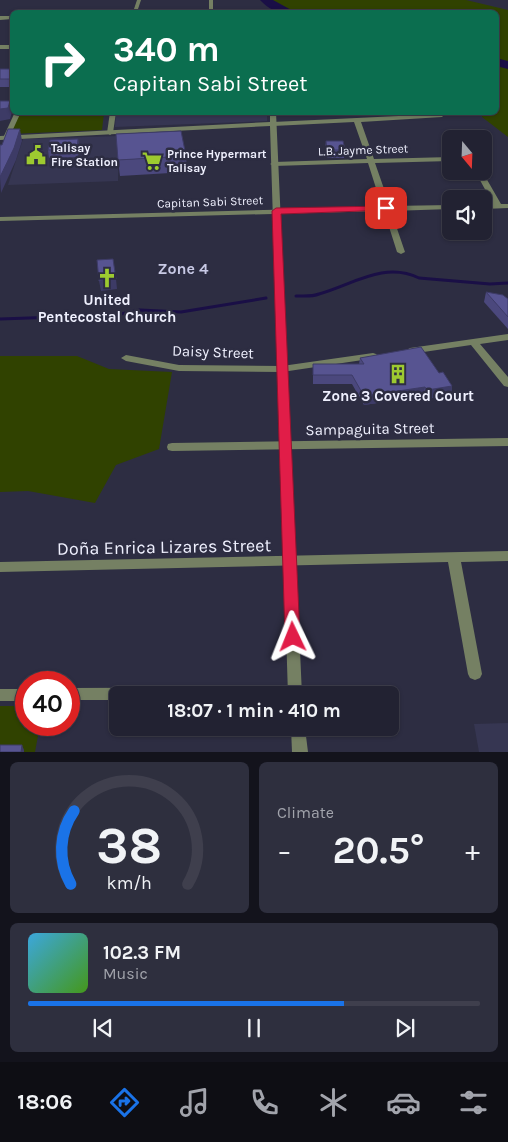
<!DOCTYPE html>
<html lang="en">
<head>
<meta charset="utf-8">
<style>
	:root { --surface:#222232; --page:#2e2f3e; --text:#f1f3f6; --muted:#a2a4ac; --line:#3f3f4d; --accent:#1a73e8 }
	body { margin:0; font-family:Karla,sans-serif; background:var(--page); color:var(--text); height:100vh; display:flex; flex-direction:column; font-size:19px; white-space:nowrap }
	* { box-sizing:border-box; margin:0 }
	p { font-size:16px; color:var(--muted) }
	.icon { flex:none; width:28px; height:28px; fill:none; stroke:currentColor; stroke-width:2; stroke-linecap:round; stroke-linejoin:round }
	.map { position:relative; height:752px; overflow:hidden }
	.details { display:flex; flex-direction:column; gap:10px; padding:10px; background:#13131c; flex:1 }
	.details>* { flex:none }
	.banner { position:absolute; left:10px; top:10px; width:489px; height:105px; border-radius:8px; box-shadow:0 1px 4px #0004,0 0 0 1px var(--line); background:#0b6e4f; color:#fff; overflow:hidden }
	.needle { width:32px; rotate:161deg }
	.controls { position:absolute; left:442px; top:130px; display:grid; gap:10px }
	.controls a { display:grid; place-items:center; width:50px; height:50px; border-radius:8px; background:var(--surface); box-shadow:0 1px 4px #0004,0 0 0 1px var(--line); font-size:25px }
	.speed { position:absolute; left:15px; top:671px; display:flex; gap:10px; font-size:25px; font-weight:700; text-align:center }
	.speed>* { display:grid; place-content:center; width:65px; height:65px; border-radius:50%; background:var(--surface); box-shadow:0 1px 4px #0004,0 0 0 1px var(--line); line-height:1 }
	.speed .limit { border:8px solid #d22; background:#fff; color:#111 }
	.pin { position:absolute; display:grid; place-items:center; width:42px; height:42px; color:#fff; margin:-21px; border-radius:10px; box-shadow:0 2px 8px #0006 }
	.me { position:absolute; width:55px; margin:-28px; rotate:358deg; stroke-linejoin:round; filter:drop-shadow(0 0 4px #0008) }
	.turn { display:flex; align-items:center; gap:18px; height:105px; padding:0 20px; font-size:22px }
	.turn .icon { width:65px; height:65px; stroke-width:2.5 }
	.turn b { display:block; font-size:35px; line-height:42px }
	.big { font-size:38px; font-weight:700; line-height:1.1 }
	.details .tile { flex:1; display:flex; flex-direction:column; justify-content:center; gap:8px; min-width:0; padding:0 18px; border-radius:8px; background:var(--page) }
	.details .dial { align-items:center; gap:0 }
	.dial svg { height:130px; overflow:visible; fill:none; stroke:var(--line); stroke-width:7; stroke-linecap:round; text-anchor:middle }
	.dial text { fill:var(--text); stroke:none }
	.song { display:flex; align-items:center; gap:15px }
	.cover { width:60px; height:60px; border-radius:8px; background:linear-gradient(135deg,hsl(200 70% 55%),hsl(100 70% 35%)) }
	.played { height:5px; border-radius:2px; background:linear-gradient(90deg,var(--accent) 70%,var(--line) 70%) }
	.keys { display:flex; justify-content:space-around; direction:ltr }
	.heat { display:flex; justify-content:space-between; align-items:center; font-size:28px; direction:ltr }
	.details .tiles { flex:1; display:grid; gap:10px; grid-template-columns:1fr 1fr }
	.tile:last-child { grid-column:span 2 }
	.trip { position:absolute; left:109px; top:686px; width:290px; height:50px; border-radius:8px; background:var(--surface); box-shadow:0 1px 4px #0004,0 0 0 1px var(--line); font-weight:700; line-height:50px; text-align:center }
	.menu { display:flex; height:80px; justify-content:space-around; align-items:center; background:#0e0e14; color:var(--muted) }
	.menu .icon { width:35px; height:35px }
	.menu .on { color:var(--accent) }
	.menu b { font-size:22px; color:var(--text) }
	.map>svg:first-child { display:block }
	.built { fill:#363652 }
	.green { fill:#304200 }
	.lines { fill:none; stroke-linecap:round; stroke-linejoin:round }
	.stream { stroke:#1a0f46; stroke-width:3 }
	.river { fill:#1a0f46; fill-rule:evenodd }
	.pedestrian { fill:#758063; fill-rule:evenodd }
	.minor { fill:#758063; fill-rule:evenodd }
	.tertiary { fill:#758063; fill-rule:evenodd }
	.wall { fill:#4b487d }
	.shaded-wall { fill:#3d3b66 }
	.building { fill:#575491; stroke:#3d3b66 }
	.route { fill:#e11d48; stroke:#92132f }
	.labels { text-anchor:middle; stroke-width:5; stroke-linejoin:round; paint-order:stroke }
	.far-poi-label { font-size:12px; font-weight:bold; fill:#eff0fe; stroke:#2d2d42; text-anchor:start }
	.far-street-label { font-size:12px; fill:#eff0fe; stroke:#2d2d42 }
	.poi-label { font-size:15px; font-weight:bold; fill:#eff0fe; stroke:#2d2d42 }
	.street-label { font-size:15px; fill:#eff0fe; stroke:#2d2d42 }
	.neighbourhood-label { font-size:16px; font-weight:bold; fill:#c8c9e5; stroke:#2d2d42 }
	.near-street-label { font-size:18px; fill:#eff0fe; stroke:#2d2d42 }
</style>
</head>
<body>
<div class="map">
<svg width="508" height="752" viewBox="0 0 508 752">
	<rect width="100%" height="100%" fill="#2d2d42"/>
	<g class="built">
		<path d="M116 113H267V121L115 127Z"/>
		<path d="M119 136 118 181 8 185 23 139Z"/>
		<path d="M508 723V752H479L474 724Z"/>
	</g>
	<g class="green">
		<path d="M265 0H466L508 10V137L482 117V113L496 112V12H284Z"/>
		<path d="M20 113H104L102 130 10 134Z"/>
		<path d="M0 356H77L109 369 172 372 159 449 116 465 95 503 28 491 0 492Z"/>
		<path d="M0 706H26V725H40L35 752H0Z"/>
	</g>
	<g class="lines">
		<g class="stream">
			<path d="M296 296C303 296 312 297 319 294 352 285 384 261 419 278L490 284 508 283"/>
			<path d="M0 319 116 315 140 310 181 312 266 298"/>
		</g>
		<g class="river">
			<path d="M260 0H273L295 12C281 14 270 11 260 0Z"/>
			<path d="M496 58 508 61V69L496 66Z"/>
		</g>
		<path class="pedestrian" d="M15 112H21L9 138 4 139 3 138Z"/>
		<g class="minor">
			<path d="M137 0H141L137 12H133Z"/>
			<rect x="209" y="0" width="4" height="12"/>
			<rect x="0" y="45" width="12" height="4"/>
			<path d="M110 112H116L113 133 110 135 107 133Z"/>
			<path d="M440 114 443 116 442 117 361 122 374 159 451 157V161L375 163 390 206 451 205V209L391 211 405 252 401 254 397 252 384 211 0 221V217L382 207 368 163 274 166 270 164 274 162 367 159 354 122 273 126 270 124 273 122Z"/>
			<path d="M458 136 460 137 461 139H455Z"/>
			<path d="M475 171H482L501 204H508V208L484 209V205L493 204Z"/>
			<path d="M508 334V340L480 344 508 377V387L504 386 471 345 410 354 405 351 410 348Z"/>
			<path d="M373 353 376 354 378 356 376 358 282 372 179 371 126 361 121 358 126 355 179 365 282 366Z"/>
			<path d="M508 438V446L172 451 168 450 167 447 168 444 172 443Z"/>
			<path d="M508 551V561L461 562 482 674 480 678 475 680 470 678 468 674 448 562 0 572V562Z"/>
			<path d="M295 687 300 689 302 693 301 695H118V700H69V688Z"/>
			<rect x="0" y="689" width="26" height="12"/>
		</g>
		<g class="tertiary">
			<path d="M0 16H12V19L0 20Z"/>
			<path d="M270 112H276L302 695H288L270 126 0 140V136L270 122Z"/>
			<path d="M291 728H305L308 752H292Z"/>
		</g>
	</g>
	<g class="wall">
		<rect x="0" y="69" width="12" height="18"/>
		<path d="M78 139 79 147 78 157 49 158 48 150Z"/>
		<path d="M326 141 345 150 344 158H327L325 149Z"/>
		<path d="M186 156 187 172 120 176 118 160Z"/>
		<path d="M486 292 508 299V329L484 302Z"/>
		<path d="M360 358 439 373 452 386 451 395 425 399 423 396 364 405 352 384H313V364H359Z"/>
	</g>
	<g class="shaded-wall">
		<path d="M10 101 12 112 10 119 0 121V109Z"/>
		<path d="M20 129 22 141 16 160 1 193 0 177Z"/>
		<path d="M78 139 79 147 78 157 77 149Z"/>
		<path d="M116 279 117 289 101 291 99 281Z"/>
		<path d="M452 386 451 395 425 399 427 390Z"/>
		<path d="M425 387 423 396 364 405V396Z"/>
		<path d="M22 745 24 750V752H21Z"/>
	</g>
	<g class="building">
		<rect x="0" y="69" width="12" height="10"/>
		<path d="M0 101H10L8 108 0 109Z"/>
		<path d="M8 129H20L14 148 0 177V145H2Z"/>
		<path d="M181 131 186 156 118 160 116 134Z"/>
		<path d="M78 139 77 149 48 150 50 140Z"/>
		<path d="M326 141H343L345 150H327Z"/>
		<path d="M113 259 116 279 99 281 97 260Z"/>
		<path d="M486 292 503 295 508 299V317Z"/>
		<path d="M421 347 439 373 443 372 452 386 427 390 425 387 364 396 352 375H313V364H364L360 358Z"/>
		<path d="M0 745H22L21 752H0Z"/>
	</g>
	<path class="route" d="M386 206H390V210L281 214 300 637 298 641 293 643 287 641 285 637 272 211 276 208Z"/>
	<defs>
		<symbol id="civic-bare" viewBox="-9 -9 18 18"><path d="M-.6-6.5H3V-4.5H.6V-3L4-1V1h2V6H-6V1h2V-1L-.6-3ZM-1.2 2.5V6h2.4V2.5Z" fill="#9dca30" stroke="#2d2d42" stroke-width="2.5" paint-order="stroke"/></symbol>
		<symbol id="supermarket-bare" viewBox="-9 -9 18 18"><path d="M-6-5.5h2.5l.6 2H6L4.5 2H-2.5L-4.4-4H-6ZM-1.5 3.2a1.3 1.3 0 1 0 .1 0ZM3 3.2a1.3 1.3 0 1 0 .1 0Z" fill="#9dca30" stroke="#2d2d42" stroke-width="2.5" paint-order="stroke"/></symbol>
		<symbol id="church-bare" viewBox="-9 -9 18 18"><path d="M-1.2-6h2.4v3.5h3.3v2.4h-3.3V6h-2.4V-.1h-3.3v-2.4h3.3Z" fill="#9dca30" stroke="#2d2d42" stroke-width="2.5" paint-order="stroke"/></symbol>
		<symbol id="building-bare" viewBox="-9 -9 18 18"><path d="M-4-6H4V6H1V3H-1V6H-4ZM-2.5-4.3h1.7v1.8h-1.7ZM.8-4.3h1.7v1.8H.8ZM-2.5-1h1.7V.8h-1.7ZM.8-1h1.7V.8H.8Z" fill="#9dca30" stroke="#2d2d42" stroke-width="2.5" paint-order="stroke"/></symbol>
	</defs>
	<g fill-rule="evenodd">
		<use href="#civic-bare" x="22" y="141" width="28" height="28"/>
		<use href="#supermarket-bare" x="138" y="147" width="28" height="28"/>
		<use href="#church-bare" x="93" y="264" width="28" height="28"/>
		<use href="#building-bare" x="384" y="360" width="28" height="28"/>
	</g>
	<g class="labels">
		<g class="far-poi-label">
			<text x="51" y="152">Talisay<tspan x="51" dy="14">Fire Station</tspan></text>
			<text x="167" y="158">Prince Hypermart<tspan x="167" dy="14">Talisay</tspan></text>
		</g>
		<g class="far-street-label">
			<text transform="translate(363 150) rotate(-2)" y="4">L.B. Jayme Street</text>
			<text transform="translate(210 202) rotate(-2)" y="4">Capitan Sabi Street</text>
		</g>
		<g class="poi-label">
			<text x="107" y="305">United<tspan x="107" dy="17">Pentecostal Church</tspan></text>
			<text x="398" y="401">Zone 3 Covered Court</text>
		</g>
		<g class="street-label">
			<text transform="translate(213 352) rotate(2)" y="5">Daisy Street</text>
			<text transform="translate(370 429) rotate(-1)" y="5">Sampaguita Street</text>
		</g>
		<g class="neighbourhood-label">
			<text x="183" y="274">Zone 4</text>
		</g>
		<g class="near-street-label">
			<text transform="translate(164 547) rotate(-1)" y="6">Doña Enrica Lizares Street</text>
		</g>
	</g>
</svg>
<div class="controls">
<a><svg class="needle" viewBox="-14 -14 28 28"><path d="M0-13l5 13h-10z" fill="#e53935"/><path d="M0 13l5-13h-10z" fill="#a2a4ac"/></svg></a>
<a><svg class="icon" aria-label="sound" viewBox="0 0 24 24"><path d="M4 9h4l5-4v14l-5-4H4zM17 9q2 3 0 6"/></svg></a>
</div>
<div class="speed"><div class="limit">40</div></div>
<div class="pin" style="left:386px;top:208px;background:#d93025"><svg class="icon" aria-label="arrive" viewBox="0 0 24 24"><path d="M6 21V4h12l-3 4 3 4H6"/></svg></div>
<svg class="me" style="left:293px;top:637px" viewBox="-20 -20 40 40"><path d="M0-17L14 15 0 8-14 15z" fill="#e11d48" stroke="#fff" stroke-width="4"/></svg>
<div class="trip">18:07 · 1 min · 410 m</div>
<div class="banner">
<div class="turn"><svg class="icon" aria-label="right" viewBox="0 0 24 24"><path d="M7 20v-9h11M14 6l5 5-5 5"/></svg><div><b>340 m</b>Capitan Sabi Street</div></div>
</div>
</div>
<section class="details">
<div class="tiles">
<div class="tile dial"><svg viewBox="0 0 100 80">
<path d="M14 69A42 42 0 1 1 86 69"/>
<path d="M14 69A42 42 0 0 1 16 24" stroke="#1a73e8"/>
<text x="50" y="56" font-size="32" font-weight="700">38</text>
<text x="50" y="72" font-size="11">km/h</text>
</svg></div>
<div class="tile"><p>Climate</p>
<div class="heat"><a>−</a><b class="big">20.5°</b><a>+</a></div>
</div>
<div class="tile">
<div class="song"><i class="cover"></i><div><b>102.3 FM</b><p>Music</p></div></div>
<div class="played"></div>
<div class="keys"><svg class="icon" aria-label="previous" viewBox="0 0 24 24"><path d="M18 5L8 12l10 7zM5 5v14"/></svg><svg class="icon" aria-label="pause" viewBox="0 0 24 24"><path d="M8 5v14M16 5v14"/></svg><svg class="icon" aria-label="next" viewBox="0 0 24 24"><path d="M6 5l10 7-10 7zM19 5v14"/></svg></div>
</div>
</div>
</section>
<nav class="menu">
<b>18:06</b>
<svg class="icon on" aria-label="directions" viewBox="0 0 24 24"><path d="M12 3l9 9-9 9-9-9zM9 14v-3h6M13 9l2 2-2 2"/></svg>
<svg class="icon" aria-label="music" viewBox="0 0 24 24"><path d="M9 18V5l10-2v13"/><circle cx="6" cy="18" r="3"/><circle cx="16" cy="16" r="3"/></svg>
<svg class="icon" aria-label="phone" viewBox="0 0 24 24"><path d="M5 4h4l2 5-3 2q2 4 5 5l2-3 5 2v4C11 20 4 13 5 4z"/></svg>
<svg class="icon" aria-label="climate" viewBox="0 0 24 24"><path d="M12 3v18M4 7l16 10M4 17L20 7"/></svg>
<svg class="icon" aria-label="car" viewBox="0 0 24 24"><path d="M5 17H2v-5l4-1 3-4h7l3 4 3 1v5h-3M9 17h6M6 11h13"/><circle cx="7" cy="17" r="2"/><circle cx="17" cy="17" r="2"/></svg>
<svg class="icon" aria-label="filters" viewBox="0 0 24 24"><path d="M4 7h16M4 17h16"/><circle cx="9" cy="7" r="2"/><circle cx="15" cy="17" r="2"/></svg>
</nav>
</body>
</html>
